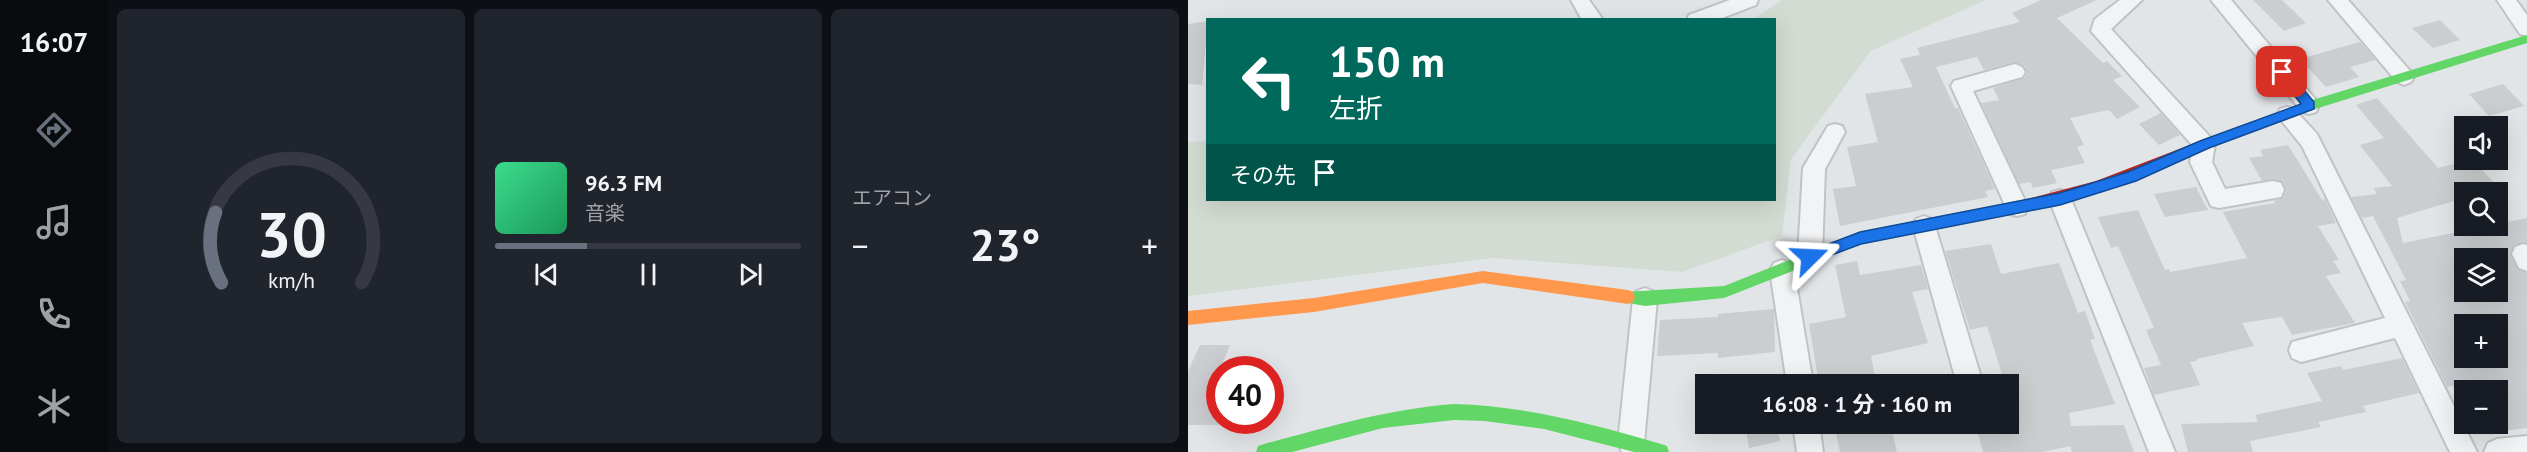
<!DOCTYPE html>
<html lang="ja">
<head>
<meta charset="utf-8">
<style>
	:root { --surface:#171b24; --page:#20242c; --text:#f1f3f6; --muted:#9ea1a6; --line:#363941; --accent:#68717d }
	body { margin:0; font-family:"PT Sans","Noto Sans JP",sans-serif; background:var(--page); color:var(--text); height:100vh; display:flex; flex-direction:column; font-size:22px; white-space:nowrap }
	* { box-sizing:border-box; margin:0 }
	p { font-size:20px; color:var(--muted) }
	.icon { flex:none; width:33px; height:33px; fill:none; stroke:currentColor; stroke-width:2; stroke-linecap:round; stroke-linejoin:round }
	.map { position:relative; flex:1; overflow:hidden }
	.side { display:flex; flex-direction:column; gap:9px; padding:9px; background:#0d0f14; width:1080px }
	.side>* { flex:none }
	.hud { position:absolute; left:18px; top:18px; width:570px; height:183px; border-radius:0px; box-shadow:0 6px 24px #0002; background:#00695c; color:#fff; overflow:hidden }
	.tools { position:absolute; left:1266px; top:116px; display:grid; gap:12px }
	.tools a { display:grid; place-items:center; width:54px; height:54px; border-radius:0px; background:var(--surface); box-shadow:0 6px 24px #0002; font-size:30px }
	.speed { position:absolute; left:18px; top:356px; display:flex; gap:12px; font-size:30px; font-weight:700; text-align:center }
	.speed>* { display:grid; place-content:center; width:78px; height:78px; border-radius:50%; background:var(--surface); box-shadow:0 6px 24px #0002; line-height:1 }
	.speed .limit { border:9px solid #d22; background:#fff; color:#111 }
	.pin { position:absolute; display:grid; place-items:center; width:51px; height:51px; color:#fff; margin:-26px; border-radius:12px; box-shadow:0 3px 9px #0006 }
	.me { position:absolute; width:66px; margin:-33px; rotate:69deg; stroke-linejoin:round; filter:drop-shadow(0 0 4px #0008) }
	.turn { display:flex; align-items:center; gap:21px; height:126px; padding:0 24px; font-size:27px }
	.turn .icon { width:78px; height:78px; stroke-width:2.5 }
	.turn b { display:block; font-size:42px; line-height:51px }
	.then { display:flex; align-items:center; height:57px; padding:0 24px; background:#0003; gap:12px; font-size:22px }
	.big { font-size:45px; font-weight:700; line-height:1.1 }
	.side .card { flex:1; display:flex; flex-direction:column; justify-content:center; gap:9px; min-width:0; padding:0 21px; border-radius:9px; background:var(--page) }
	.side .dial { align-items:center; gap:0 }
	.dial svg { height:156px; overflow:visible; fill:none; stroke:var(--line); stroke-width:7; stroke-linecap:round; text-anchor:middle }
	.dial text { fill:var(--text); stroke:none }
	.song { display:flex; align-items:center; gap:18px }
	.cover { width:72px; height:72px; border-radius:9px; background:linear-gradient(135deg,hsl(150 70% 55%),hsl(150 70% 35%)) }
	.played { height:6px; border-radius:3px; background:linear-gradient(90deg,var(--accent) 30%,var(--line) 30%) }
	.keys { display:flex; justify-content:space-around; direction:ltr }
	.heat { display:flex; justify-content:space-between; align-items:center; font-size:33px; direction:ltr }
	.side .tiles { flex:1; display:grid; gap:9px; grid-template-columns:repeat(3,1fr) }
	.trip { position:absolute; left:507px; top:374px; width:324px; height:60px; border-radius:0px; background:var(--surface); box-shadow:0 6px 24px #0002; font-weight:700; line-height:60px; text-align:center }
	main { display:flex; flex:1; min-height:0 }
	.menu { display:flex; flex-direction:column; width:108px; justify-content:space-around; align-items:center; background:#090b0e; color:var(--muted) }
	.menu .icon { width:42px; height:42px }
	.menu .on { color:var(--accent) }
	.menu b { font-size:27px; color:var(--text) }
	.map>svg:first-child { display:block }
	.green { fill:#d3dcd2 }
	.building { fill:#cbcdd0; fill-rule:evenodd }
	.lines { fill:none; stroke-linecap:round; stroke-linejoin:round }
	.street-casing { stroke:#c0c3c6; stroke-width:4 }
	.street { fill:#f2f3f4; fill-rule:evenodd }
	.fast { fill:#63d668; fill-rule:evenodd }
	.slow { fill:#ff974d; fill-rule:evenodd }
	.jam { fill:#b3261e; fill-rule:evenodd }
	.route { fill:#1a73e8; stroke:#114b97; stroke-width:1.5 }
</style>
</head>
<body>
<main>
<nav class="menu">
<b>16:07</b>
<svg class="icon on" aria-label="directions" viewBox="0 0 24 24"><path d="M12 3l9 9-9 9-9-9zM9 14v-3h6M13 9l2 2-2 2"/></svg>
<svg class="icon" aria-label="music" viewBox="0 0 24 24"><path d="M9 18V5l10-2v13"/><circle cx="6" cy="18" r="3"/><circle cx="16" cy="16" r="3"/></svg>
<svg class="icon" aria-label="phone" viewBox="0 0 24 24"><path d="M5 4h4l2 5-3 2q2 4 5 5l2-3 5 2v4C11 20 4 13 5 4z"/></svg>
<svg class="icon" aria-label="climate" viewBox="0 0 24 24"><path d="M12 3v18M4 7l16 10M4 17L20 7"/></svg>
</nav>
<section class="side">
<div class="tiles">
<div class="card dial"><svg viewBox="0 0 100 80">
<path d="M14 69A42 42 0 1 1 86 69"/>
<path d="M14 69A42 42 0 0 1 11 33" stroke="#68717d"/>
<text x="50" y="56" font-size="32" font-weight="700">30</text>
<text x="50" y="72" font-size="11">km/h</text>
</svg></div>
<div class="card">
<div class="song"><i class="cover"></i><div><b>96.3 FM</b><p>音楽</p></div></div>
<div class="played"></div>
<div class="keys"><svg class="icon" aria-label="previous" viewBox="0 0 24 24"><path d="M18 5L8 12l10 7zM5 5v14"/></svg><svg class="icon" aria-label="pause" viewBox="0 0 24 24"><path d="M8 5v14M16 5v14"/></svg><svg class="icon" aria-label="next" viewBox="0 0 24 24"><path d="M6 5l10 7-10 7zM19 5v14"/></svg></div>
</div>
<div class="card"><p>エアコン</p>
<div class="heat"><a>−</a><b class="big">23°</b><a>+</a></div>
</div>
</div>
</section>
<div class="map">
<svg width="1339" height="452" viewBox="0 0 1339 452">
	<rect width="100%" height="100%" fill="#e2e5e8"/>
	<path class="green" d="M594 0H798L683 51 603 159 594 236 494 272 305 258 0 296V142L19 141 20 200H586V20L566 19Z"/>
	<g class="building">
		<path d="M853 0H909L869 18 915 63 919 61 934 76 925 80 952 107 929 119 921 110 882 118 896 145 889 147 897 163 863 170 869 183 845 188 842 182 831 184 793 103 811 100 805 88 836 78 839 73 836 66 826 62 796 70 789 57 748 67 767 108H770L807 189 797 191 800 197 652 226 645 189 668 186 659 147 690 142 677 94 725 87 712 59 732 55 729 48 832 22 824 13Z"/>
		<path d="M1065 0H1094L1118 23 1096 31Z"/>
		<path d="M1252 20 1272 40 1245 48 1224 28Z"/>
		<path d="M20 21 14 85 0 84V24Z"/>
		<path d="M1172 42 1188 60 1162 67 1171 77 1138 87 1112 59Z"/>
		<path d="M1315 84 1336 106 1301 116 1281 94Z"/>
		<path d="M1189 98 1250 168 1284 159 1310 187 1295 192H1276V198L1209 218 1215 243 1339 218V243L1326 245 1322 253 1329 269 1339 273V428L1290 434 1285 423H1310V390H1276V408L1265 386 1259 387 1217 302 1222 301 1212 281 1218 280 1185 216 1174 218 1163 197 1189 194 1186 188 1204 186 1172 145 1196 138 1168 105ZM1276 258H1310V291H1276ZM1276 324H1310V357H1276Z"/>
		<path d="M973 113 992 135 971 145 951 124Z"/>
		<path d="M1100 145 1134 200 1137 199 1148 223 1130 226 1151 260 1145 261 1153 273 1138 276 1167 323 1104 335 1094 317 1054 323 1066 346 1009 359V361L1002 362 1012 385 966 395 956 368 973 365 958 330 966 328 930 246 923 248 910 217 950 210 977 270 981 269 982 272 1059 258 1035 212 1087 203 1086 201 1095 198 1098 191 1095 182 1086 179 1074 181 1061 158 1075 156 1072 150Z"/>
		<path d="M1008 187 1020 210 977 217 966 194Z"/>
		<path d="M803 244 813 274 871 263 890 313 897 311 907 339 902 340 927 404 881 413 883 426 936 425 946 452H884L882 446 854 452H795L787 423H820V384H817L799 326 782 330 757 251Z"/>
		<path d="M669 261 672 275 733 265 740 289 724 292 740 343 683 356 688 384H631L621 324 658 317 647 265Z"/>
		<path d="M586 309 587 352 530 358V353L469 356 472 320 530 317V314Z"/>
		<path d="M12 345H42L32 369V425H0V371Z"/>
		<path d="M1214 358 1231 393 1175 406 1178 412 1130 422 1133 427 1062 441 1065 452H1000L993 424 1070 422 1067 415 1134 401 1119 373 1153 366 1155 370Z"/>
		<path d="M557 423H589L592 441 561 448Z"/>
		<path d="M646 423H702L709 452H652Z"/>
	</g>
	<g class="lines">
		<defs>
			<g id="street">
				<path d="M383 0H401L415 20H394Z"/>
				<path d="M542 0H570L568 5 529 20H499L501 15Z"/>
				<path d="M932 0H954L923 29 1023 138 1027 144 1024 162 1037 189 1085 181 1093 183 1096 190 1093 197 1031 208 1023 206 1002 162 1005 146 903 31 907 19Z"/>
				<path d="M1023 0H1043L1128 100 1131 106 1128 112 1121 114 1114 112Z"/>
				<path d="M1140 0H1160L1223 72 1226 77 1223 82 1216 85 1209 82Z"/>
				<path d="M1309 0H1328L1339 15V36L1332 34Z"/>
				<path d="M827 64 834 67 837 72 834 77 785 91 840 207 837 214 829 216 821 214 763 86 766 81Z"/>
				<path d="M1099 107 1106 109 1129 134 1289 452H1262L1207 338 1113 362 1104 358 1101 350 1104 342 1197 318 1114 146 1089 115 1092 109Z"/>
				<path d="M647 124 654 126 657 132 637 169 634 257 630 264 622 267 614 264 610 257 615 168 640 126Z"/>
				<path d="M872 190 880 192 883 199 987 452H961L861 199 864 192Z"/>
				<path d="M736 216 744 219 747 226 795 384H769L725 226 728 219Z"/>
				<path d="M1335 244 1339 245V271L1331 268 1324 254 1327 247Z"/>
				<path d="M594 260 602 263 606 270 625 384H599L582 270 586 263Z"/>
				<path d="M457 288 465 291 469 299 456 443 452 452H434L430 443 445 299 449 291Z"/>
				<path d="M605 423H631L635 452H609Z"/>
				<path d="M1339 436V452H1296L1300 443 1309 439Z"/>
			</g>
		</defs>
		<use href="#street" class="street-casing"/>
		<use href="#street" class="street"/>
		<g class="fast">
			<path d="M1339 35V43L1124 110 1017 149 1011 144 1013 140 1121 101Z"/>
			<path d="M839 199 844 201 846 205 844 209 839 211 673 244 536 298 457 306 435 302 433 297 435 292 536 286 672 232Z"/>
			<path d="M266 404C338 406 405 424 473 444L479 446 481 452H446L356 429 296 421 266 420 195 428 104 452H68L70 446 76 444C140 427 200 409 266 404Z"/>
		</g>
		<path class="slow" d="M295 271 440 290 445 292 447 297 445 302 440 304 295 283 126 312 0 325V311L126 298Z"/>
		<path class="jam" d="M1017 139 1023 144 1021 148C962 173 903 197 839 211L834 209 832 205 834 201 839 199 908 181Z"/>
	</g>
	<path class="route" d="M1094 68 1098 69 1126 102V109L1021 148 948 181 872 205 673 244 622 263 615 257 617 253 672 232 872 193 940 172 1012 141 1113 104 1088 72Z"/>
</svg>
<div class="tools">
<a><svg class="icon" aria-label="sound" viewBox="0 0 24 24"><path d="M4 9h4l5-4v14l-5-4H4zM17 9q2 3 0 6"/></svg></a>
<a><svg class="icon" aria-label="search" viewBox="0 0 24 24"><circle cx="10" cy="10" r="6"/><path d="M15 15l6 6"/></svg></a>
<a><svg class="icon" aria-label="layers" viewBox="0 0 24 24"><path d="M12 4l9 5-9 5-9-5zM3 14l9 5 9-5"/></svg></a>
<a>+</a>
<a>−</a>
</div>
<div class="speed"><div class="limit">40</div></div>
<div class="pin" style="left:1094px;top:72px;background:#d93025"><svg class="icon" aria-label="arrive" viewBox="0 0 24 24"><path d="M6 21V4h12l-3 4 3 4H6"/></svg></div>
<svg class="me" style="left:622px;top:257px" viewBox="-20 -20 40 40"><path d="M0-17L14 15 0 8-14 15z" fill="#1a73e8" stroke="#fff" stroke-width="4"/></svg>
<div class="trip">16:08 · 1 分 · 160 m</div>
<div class="hud">
<div class="turn"><svg class="icon" aria-label="left" viewBox="0 0 24 24"><path d="M17 20v-9H6M10 6l-5 5 5 5"/></svg><div><b>150 m</b>左折</div></div>
<div class="then">その先<svg class="icon" aria-label="arrive" viewBox="0 0 24 24"><path d="M6 21V4h12l-3 4 3 4H6"/></svg></div>
</div>
</div>
</main>
</body>
</html>
